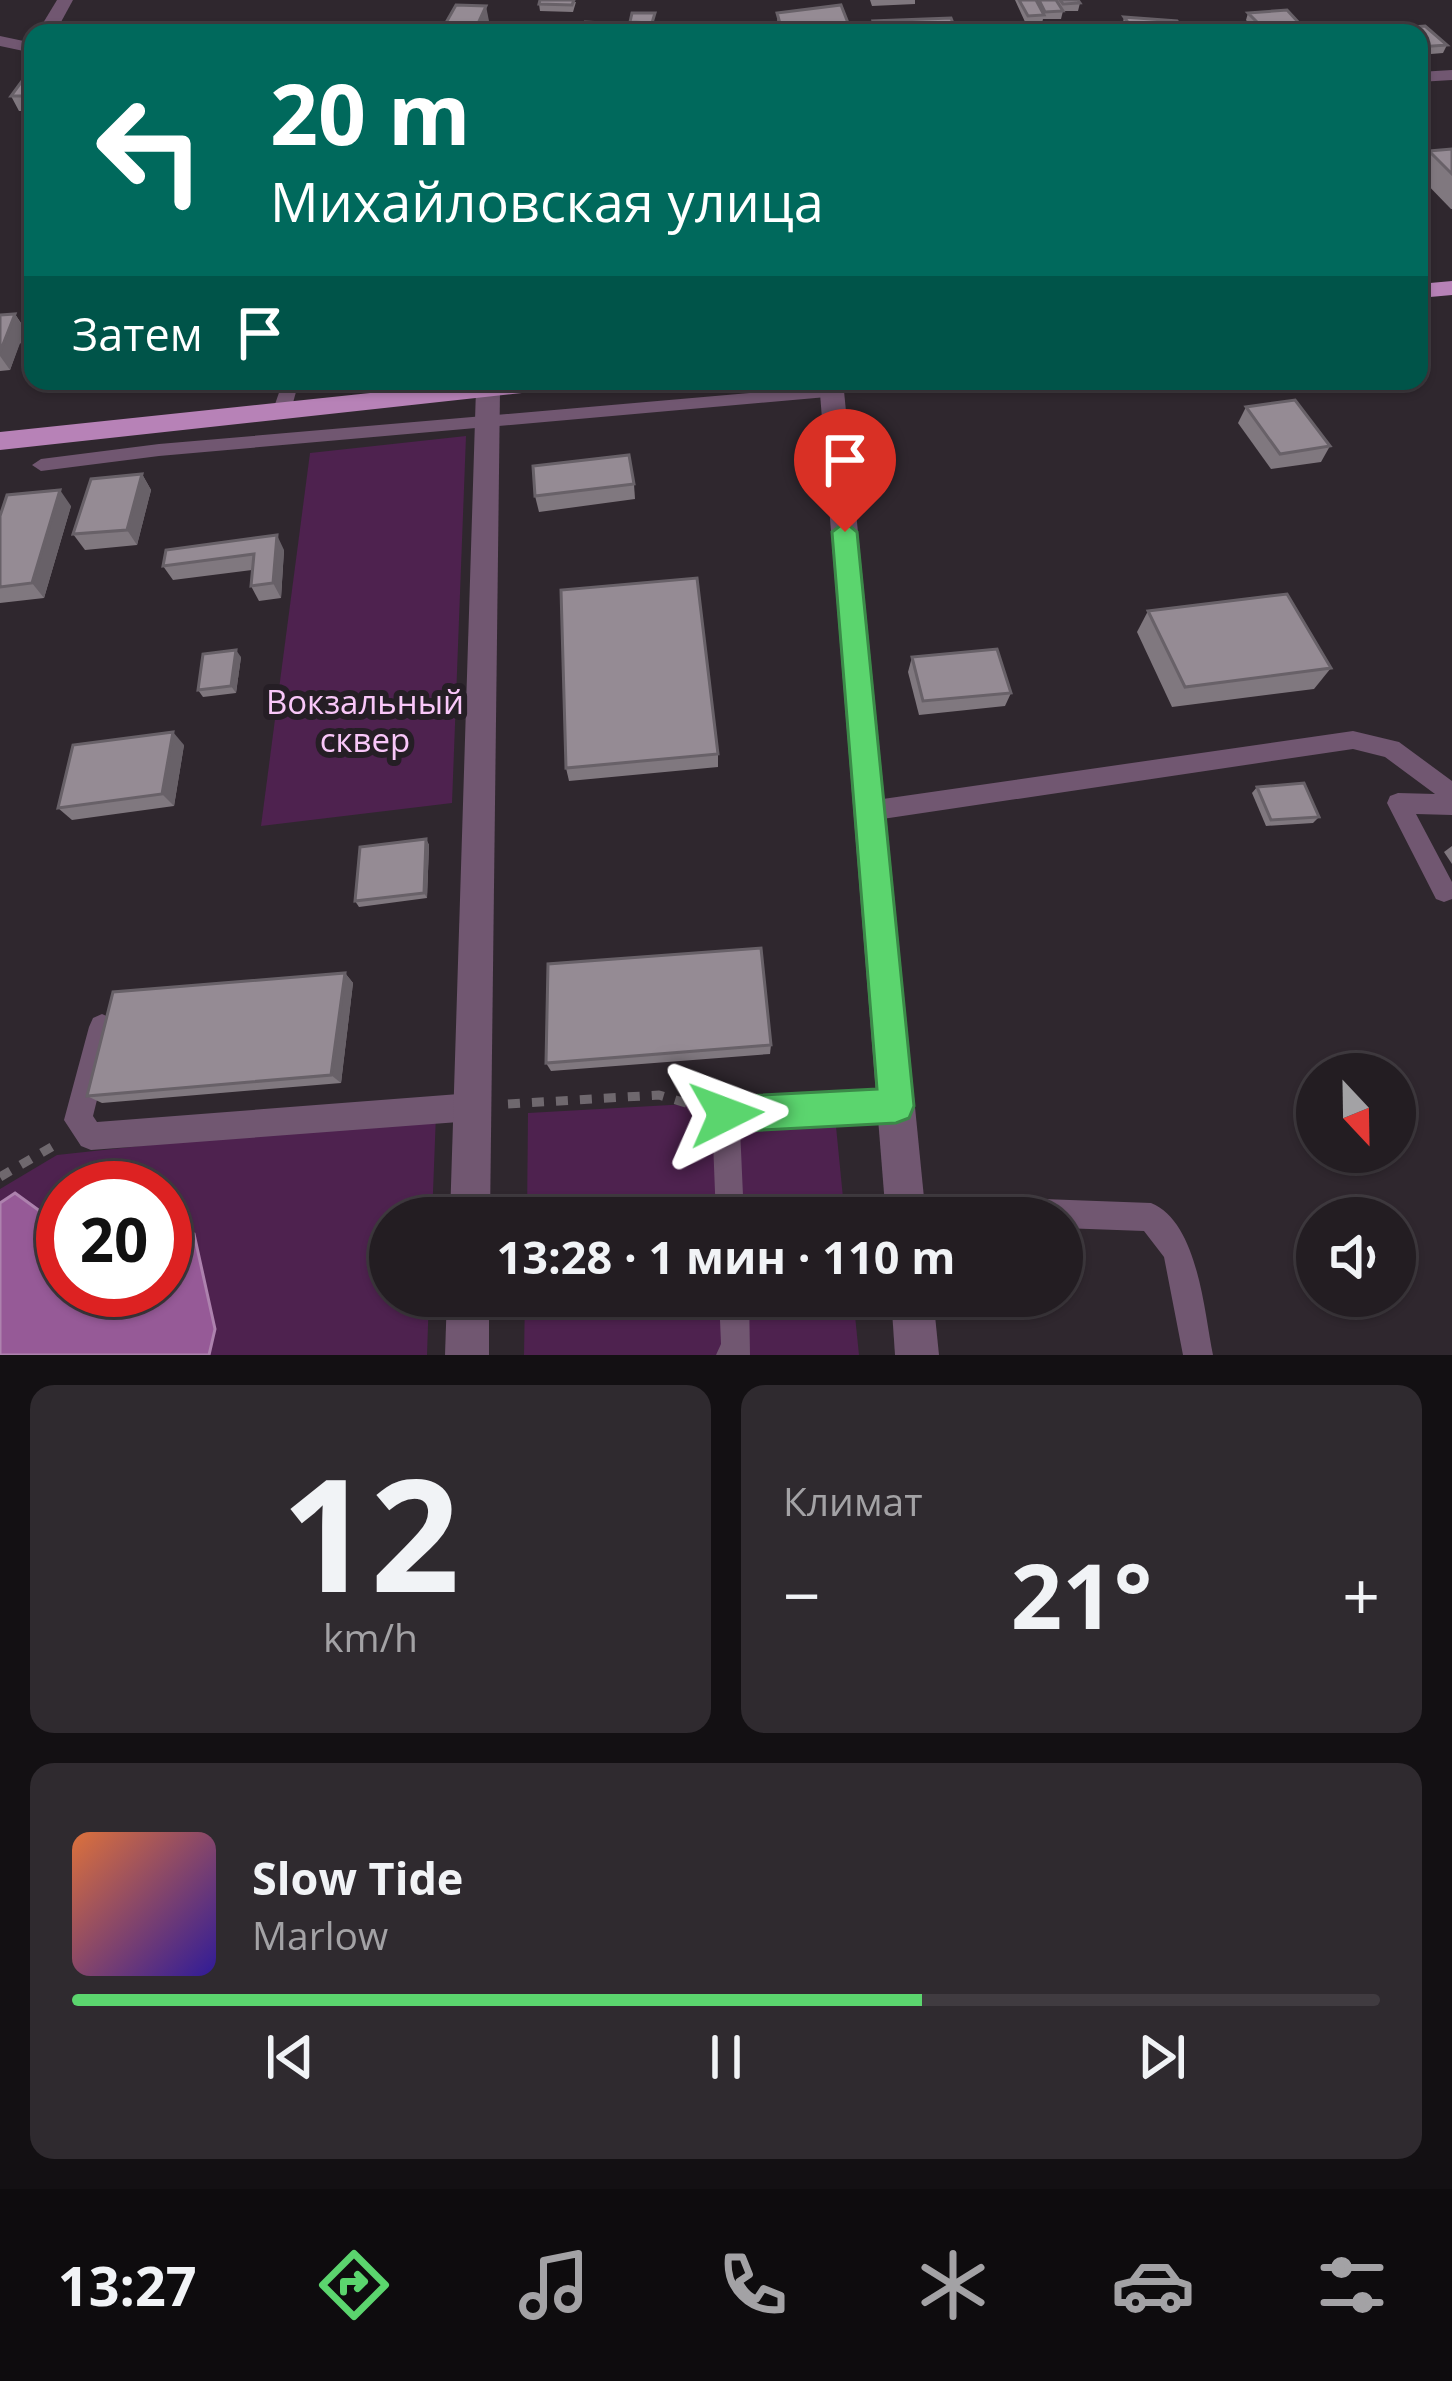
<!DOCTYPE html>
<html lang="ru">
<head>
<meta charset="utf-8">
<style>
	:root { --surface:#231d22; --page:#2f2a2f; --text:#f1f3f6; --muted:#a3a2a5; --line:#403b40; --accent:#5bd56e }
	body { margin:0; font-family:"Open Sans",sans-serif; background:var(--page); color:var(--text); height:100vh; display:flex; flex-direction:column; font-size:45px; white-space:nowrap }
	* { box-sizing:border-box; margin:0 }
	p { font-size:39px; color:var(--muted) }
	.icon { flex:none; width:66px; height:66px; fill:none; stroke:currentColor; stroke-width:2; stroke-linecap:round; stroke-linejoin:round }
	.map { position:relative; height:1355px; overflow:hidden }
	.details { display:flex; flex-direction:column; gap:30px; padding:30px; background:#131013; flex:1 }
	.details>* { flex:none }
	.guide { position:absolute; left:24px; top:24px; width:1404px; height:366px; border-radius:24px; box-shadow:0 3px 9px #0004,0 0 0 3px var(--line); background:#00695c; color:#fff; overflow:hidden }
	.needle { width:78px; rotate:158deg }
	.tools { position:absolute; left:1296px; top:1053px; display:grid; gap:24px }
	.tools a { display:grid; place-items:center; width:120px; height:120px; border-radius:50%; background:var(--surface); box-shadow:0 3px 9px #0004,0 0 0 3px var(--line); font-size:60px }
	.speed { position:absolute; left:36px; top:1161px; display:flex; gap:24px; font-size:60px; font-weight:700; text-align:center }
	.speed>* { display:grid; place-content:center; width:156px; height:156px; border-radius:50%; background:var(--surface); box-shadow:0 3px 9px #0004,0 0 0 3px var(--line); line-height:1 }
	.speed .limit { border:18px solid #d22; background:#fff; color:#111 }
	.pin { position:absolute; display:grid; place-items:center; width:102px; height:102px; color:#fff; margin:-123px -51px; border-radius:50% 50% 50% 0; rotate:-45deg; box-shadow:0 0 12px #0007 }
	.pin .icon { rotate:45deg }
	.me { position:absolute; width:132px; margin:-66px; rotate:87deg; stroke-linejoin:round; filter:drop-shadow(0 0 9px #0008) }
	.turn { display:flex; align-items:center; gap:42px; height:252px; padding:0 48px; font-size:54px }
	.turn .icon { width:156px; height:156px; stroke-width:2.5 }
	.turn b { display:block; font-size:84px; line-height:102px }
	.then { display:flex; align-items:center; height:114px; padding:0 48px; background:#0003; gap:24px; font-size:45px }
	.big { font-size:90px; font-weight:700; line-height:1.1 }
	.details .widget { flex:1; display:flex; flex-direction:column; justify-content:center; gap:18px; min-width:0; padding:0 42px; border-radius:24px; background:var(--page) }
	.details .dial { align-items:center; gap:0 }
	.dial b { font-size:156px; line-height:1 }
	.song { display:flex; align-items:center; gap:36px }
	.cover { width:144px; height:144px; border-radius:18px; background:linear-gradient(135deg,hsl(20 70% 55%),hsl(250 70% 35%)) }
	.played { height:12px; border-radius:6px; background:linear-gradient(90deg,var(--accent) 65%,var(--line) 65%) }
	.keys { display:flex; justify-content:space-around; direction:ltr }
	.heat { display:flex; justify-content:space-between; align-items:center; font-size:66px; direction:ltr }
	.details .tiles { flex:1; display:grid; gap:30px; grid-template-columns:1fr 1fr }
	.widget:last-child { grid-column:span 2 }
	.trip { position:absolute; left:369px; top:1197px; width:714px; height:120px; border-radius:60px; background:var(--surface); box-shadow:0 3px 9px #0004,0 0 0 3px var(--line); font-weight:700; line-height:120px; text-align:center }
	.dock { display:flex; height:192px; justify-content:space-around; align-items:center; background:#0e0c0e; color:var(--muted) }
	.dock .icon { width:84px; height:84px }
	.dock .current { color:var(--accent) }
	.dock b { font-size:54px; color:var(--text) }
	.map>svg:first-child { display:block }
	.green { fill:#4e224f; fill-rule:evenodd }
	.water { fill:#965a97; stroke:#ad82ae; stroke-width:3 }
	.lines { fill:none; stroke-linecap:round; stroke-linejoin:round }
	.path { stroke:#6f686e; stroke-width:9; stroke-dasharray:12 12; stroke-linecap:butt }
	.service { fill:#715771; fill-rule:evenodd }
	.minor { fill:#715771; fill-rule:evenodd }
	.primary { fill:#b782b7; fill-rule:evenodd }
	.wall { fill:#80787f }
	.shaded-wall { fill:#686168 }
	.building { fill:#958b94; stroke:#686168; stroke-width:3 }
	.route { fill:#5bd56e; stroke:#3b8a48; stroke-width:3 }
	.labels { text-anchor:middle; stroke-width:12; stroke-linejoin:round; paint-order:stroke }
	.park-label { font-size:33px; fill:#f9c7f9; stroke:#251e25 }
</style>
</head>
<body>
<div class="map">
<svg width="1452" height="1355" viewBox="0 0 1452 1355">
	<rect width="100%" height="100%" fill="#2f272e"/>
	<g class="green">
		<path d="M466 436 452 803 261 826 310 453Z"/>
		<path d="M833 1096 845 1218H527L528 1113Z"/>
		<path d="M436 1114 432 1218H390V1296H429L427 1355H0V1189L57 1155ZM63 1188H165V1290H63Z"/>
		<path d="M525 1296H853L859 1355H524Z"/>
	</g>
	<path class="water" d="M15 1193 48 1217 63 1215V1290H165V1226L194 1234 215 1329 209 1355H0V1203Z"/>
	<g class="lines">
		<g class="path">
			<path d="M508 1104 659 1095 696 1106"/>
			<path d="M0 1177 60 1142"/>
		</g>
		<g class="service">
			<path d="M283 381H299L291 410 282 416 273 410Z"/>
			<path d="M832 386 840 392 838 396 159 456 41 471 32 465 41 459 159 444Z"/>
			<path d="M1353 731 1399 742 1452 781V815L1416 814 1452 882V899L1444 902 1436 899 1387 803 1390 796 1398 793 1435 794 1385 757 1353 749 869 821 861 818 858 811 861 804 869 801Z"/>
			<path d="M102 1014 111 1018 115 1027 93 1116 97 1122 472 1093 482 1097 486 1107 482 1117 472 1121 91 1150 81 1146 64 1120 89 1027 93 1018Z"/>
			<path d="M896 1092 906 1096 910 1106 906 1116 896 1120 740 1128 744 1218H716L712 1115 716 1105 726 1101Z"/>
			<path d="M961 1196 1151 1203C1198 1222 1204 1311 1213 1355H1183L1164 1257 1144 1231 1062 1228V1218H894L892 1213 896 1203 906 1199Z"/>
			<path d="M719 1296H749L750 1355H716L721 1344Z"/>
		</g>
		<g class="minor">
			<path d="M57 0H73L55 33H37Z"/>
			<path d="M0 36 33 43V53L0 46Z"/>
			<path d="M1452 70V80L1419 82V72Z"/>
			<path d="M488 381 500 389 490 1218H450L476 389Z"/>
			<path d="M819 381H843L926 1218H886Z"/>
			<path d="M447 1296H489V1355H445Z"/>
			<path d="M891 1296H933L939 1355H895Z"/>
		</g>
		<g class="primary">
			<path d="M1452 281V295L1419 298V284Z"/>
			<path d="M484 381H571L559 389 0 450V432Z"/>
		</g>
	</g>
	<g class="wall">
		<path d="M870 0H915V4L872 6Z"/>
		<path d="M1015 0H1036L1037 3 1038 0H1078L1080 3 1078 11H1063L1061 19H1043L1042 23 1026 24Z"/>
		<path d="M576 2 573 12 540 11 539 4Z"/>
		<path d="M777 13 848 23 847 33H778Z"/>
		<path d="M1248 13 1299 23 1297 27 1328 33H1257L1246 20Z"/>
		<path d="M1124 17 1184 30 1183 33H1121Z"/>
		<path d="M489 21 483 33H444L443 28Z"/>
		<path d="M655 21 653 30H630V22Z"/>
		<path d="M1425 26 1447 45 1443 53 1419 55V33H1395L1398 28Z"/>
		<path d="M33 66V111H19L11 96Z"/>
		<path d="M1452 149V209H1451L1419 176V169L1429 151Z"/>
		<path d="M33 307V357H31L20 342 10 370 0 371V315L15 314 25 329Z"/>
		<path d="M1246 407 1330 446 1321 462 1271 469 1238 423Z"/>
		<path d="M142 474 151 490 137 545 85 550 73 534Z"/>
		<path d="M634 484 635 499 539 512 535 496Z"/>
		<path d="M71 506 44 598 0 603V516Z"/>
		<path d="M284 550 281 598 259 601 251 586 252 570 173 580 163 566Z"/>
		<path d="M1148 611 1331 668 1314 689 1172 707 1137 632Z"/>
		<path d="M241 657 236 693 203 697 198 690Z"/>
		<path d="M912 657 1011 693 1005 706 919 715 908 672Z"/>
		<path d="M184 745 174 806 72 820 58 808Z"/>
		<path d="M718 754V767L569 781 566 768Z"/>
		<path d="M1257 787 1319 817 1313 823 1266 826 1252 793Z"/>
		<path d="M426 839 429 845 427 898 359 907 355 901Z"/>
		<path d="M1452 846V864L1444 852Z"/>
		<path d="M345 973 353 983 341 1083 102 1103 87 1096Z"/>
		<path d="M771 1045 770 1054 551 1071 546 1063Z"/>
	</g>
	<g class="shaded-wall">
		<path d="M486 6 489 21 483 33H475V30Z"/>
		<path d="M15 314 25 330 10 370 0 356V352Z"/>
		<path d="M142 474 151 490 137 545 127 530Z"/>
		<path d="M60 490 71 506 44 598 32 583Z"/>
		<path d="M277 535 284 550 281 598 273 583Z"/>
		<path d="M236 650 241 657 236 693 231 686Z"/>
		<path d="M173 732 184 745 174 806 162 794Z"/>
		<path d="M426 839 429 845 427 898 424 893Z"/>
		<path d="M345 973 353 983 341 1083 331 1075Z"/>
	</g>
	<g class="building">
		<path d="M540 0H574L572 5 539 4Z"/>
		<path d="M1019 0H1036L1044 15 1028 16Z"/>
		<path d="M1039 0H1056L1063 11 1045 12Z"/>
		<path d="M1060 0H1078L1080 3 1063 4Z"/>
		<path d="M456 5 486 6 475 30 443 28Z"/>
		<path d="M841 5 848 23 781 27 777 13Z"/>
		<path d="M1287 10 1299 23 1260 25 1248 13Z"/>
		<path d="M632 13H655L652 23 630 22Z"/>
		<path d="M1124 17 1177 21 1184 30 1177 31 1179 33H1129L1126 29 1132 28Z"/>
		<path d="M951 18 957 33H877L873 21Z"/>
		<path d="M585 22 621 24 618 33H580Z"/>
		<path d="M390 23 417 24 412 33H384Z"/>
		<path d="M185 26 182 33H132L135 27Z"/>
		<path d="M1320 26 1328 33H1271L1267 29Z"/>
		<path d="M1425 26 1447 45 1419 47V33H1403L1398 28Z"/>
		<path d="M33 66V96H11Z"/>
		<path d="M1452 149V174L1429 151Z"/>
		<path d="M33 307V340L20 342Z"/>
		<path d="M15 314 0 352V315Z"/>
		<path d="M1295 400 1330 446 1280 454 1246 407Z"/>
		<path d="M629 455 634 484 535 496 533 466Z"/>
		<path d="M142 474 127 530 73 534 91 479Z"/>
		<path d="M60 490 32 583 0 587V516L7 495Z"/>
		<path d="M277 535 273 583 251 586 254 554 163 566 166 550Z"/>
		<path d="M697 578 718 754 566 768 561 590Z"/>
		<path d="M1287 594 1331 668 1185 687 1148 611Z"/>
		<path d="M997 649 1011 693 923 701 912 657Z"/>
		<path d="M236 650 231 686 198 690 203 654Z"/>
		<path d="M173 732 162 794 58 808 73 745Z"/>
		<path d="M1304 783 1319 817 1271 820 1257 787Z"/>
		<path d="M426 839 424 893 355 901 360 847Z"/>
		<path d="M761 948 771 1045 546 1063 548 964Z"/>
		<path d="M345 973 331 1075 87 1096 113 992Z"/>
	</g>
	<path class="route" d="M845 522 857 532 914 1106 909 1118 896 1123 726 1132 714 1127 708 1114 714 1102 726 1097 877 1089 832 532Z"/>
	<g class="labels">
		<g class="park-label">
			<text x="365" y="714">Вокзальный<tspan x="365" dy="38">сквер</tspan></text>
		</g>
	</g>
</svg>
<div class="tools">
<a><svg class="needle" viewBox="-14 -14 28 28"><path d="M0-13l5 13h-10z" fill="#e53935"/><path d="M0 13l5-13h-10z" fill="#a3a2a5"/></svg></a>
<a><svg class="icon" aria-label="sound" viewBox="0 0 24 24"><path d="M4 9h4l5-4v14l-5-4H4zM17 9q2 3 0 6"/></svg></a>
</div>
<div class="speed"><div class="limit">20</div></div>
<div class="pin" style="left:845px;top:532px;background:#d93025"><svg class="icon" aria-label="arrive" viewBox="0 0 24 24"><path d="M6 21V4h12l-3 4 3 4H6"/></svg></div>
<svg class="me" style="left:726px;top:1114px" viewBox="-20 -20 40 40"><path d="M0-17L14 15 0 8-14 15z" fill="#5bd56e" stroke="#fff" stroke-width="4"/></svg>
<div class="trip">13:28 · 1 мин · 110 m</div>
<div class="guide">
<div class="turn"><svg class="icon" aria-label="left" viewBox="0 0 24 24"><path d="M17 20v-9H6M10 6l-5 5 5 5"/></svg><div><b>20 m</b>Михайловская улица</div></div>
<div class="then">Затем<svg class="icon" aria-label="arrive" viewBox="0 0 24 24"><path d="M6 21V4h12l-3 4 3 4H6"/></svg></div>
</div>
</div>
<section class="details">
<div class="tiles">
<div class="widget dial"><b>12</b><p>km/h</p></div>
<div class="widget"><p>Климат</p>
<div class="heat"><a>−</a><b class="big">21°</b><a>+</a></div>
</div>
<div class="widget">
<div class="song"><i class="cover"></i><div><b>Slow Tide</b><p>Marlow</p></div></div>
<div class="played"></div>
<div class="keys"><svg class="icon" aria-label="previous" viewBox="0 0 24 24"><path d="M18 5L8 12l10 7zM5 5v14"/></svg><svg class="icon" aria-label="pause" viewBox="0 0 24 24"><path d="M8 5v14M16 5v14"/></svg><svg class="icon" aria-label="next" viewBox="0 0 24 24"><path d="M6 5l10 7-10 7zM19 5v14"/></svg></div>
</div>
</div>
</section>
<nav class="dock">
<b>13:27</b>
<svg class="icon current" aria-label="directions" viewBox="0 0 24 24"><path d="M12 3l9 9-9 9-9-9zM9 14v-3h6M13 9l2 2-2 2"/></svg>
<svg class="icon" aria-label="music" viewBox="0 0 24 24"><path d="M9 18V5l10-2v13"/><circle cx="6" cy="18" r="3"/><circle cx="16" cy="16" r="3"/></svg>
<svg class="icon" aria-label="phone" viewBox="0 0 24 24"><path d="M5 4h4l2 5-3 2q2 4 5 5l2-3 5 2v4C11 20 4 13 5 4z"/></svg>
<svg class="icon" aria-label="climate" viewBox="0 0 24 24"><path d="M12 3v18M4 7l16 10M4 17L20 7"/></svg>
<svg class="icon" aria-label="car" viewBox="0 0 24 24"><path d="M5 17H2v-5l4-1 3-4h7l3 4 3 1v5h-3M9 17h6M6 11h13"/><circle cx="7" cy="17" r="2"/><circle cx="17" cy="17" r="2"/></svg>
<svg class="icon" aria-label="filters" viewBox="0 0 24 24"><path d="M4 7h16M4 17h16"/><circle cx="9" cy="7" r="2"/><circle cx="15" cy="17" r="2"/></svg>
</nav>
</body>
</html>
